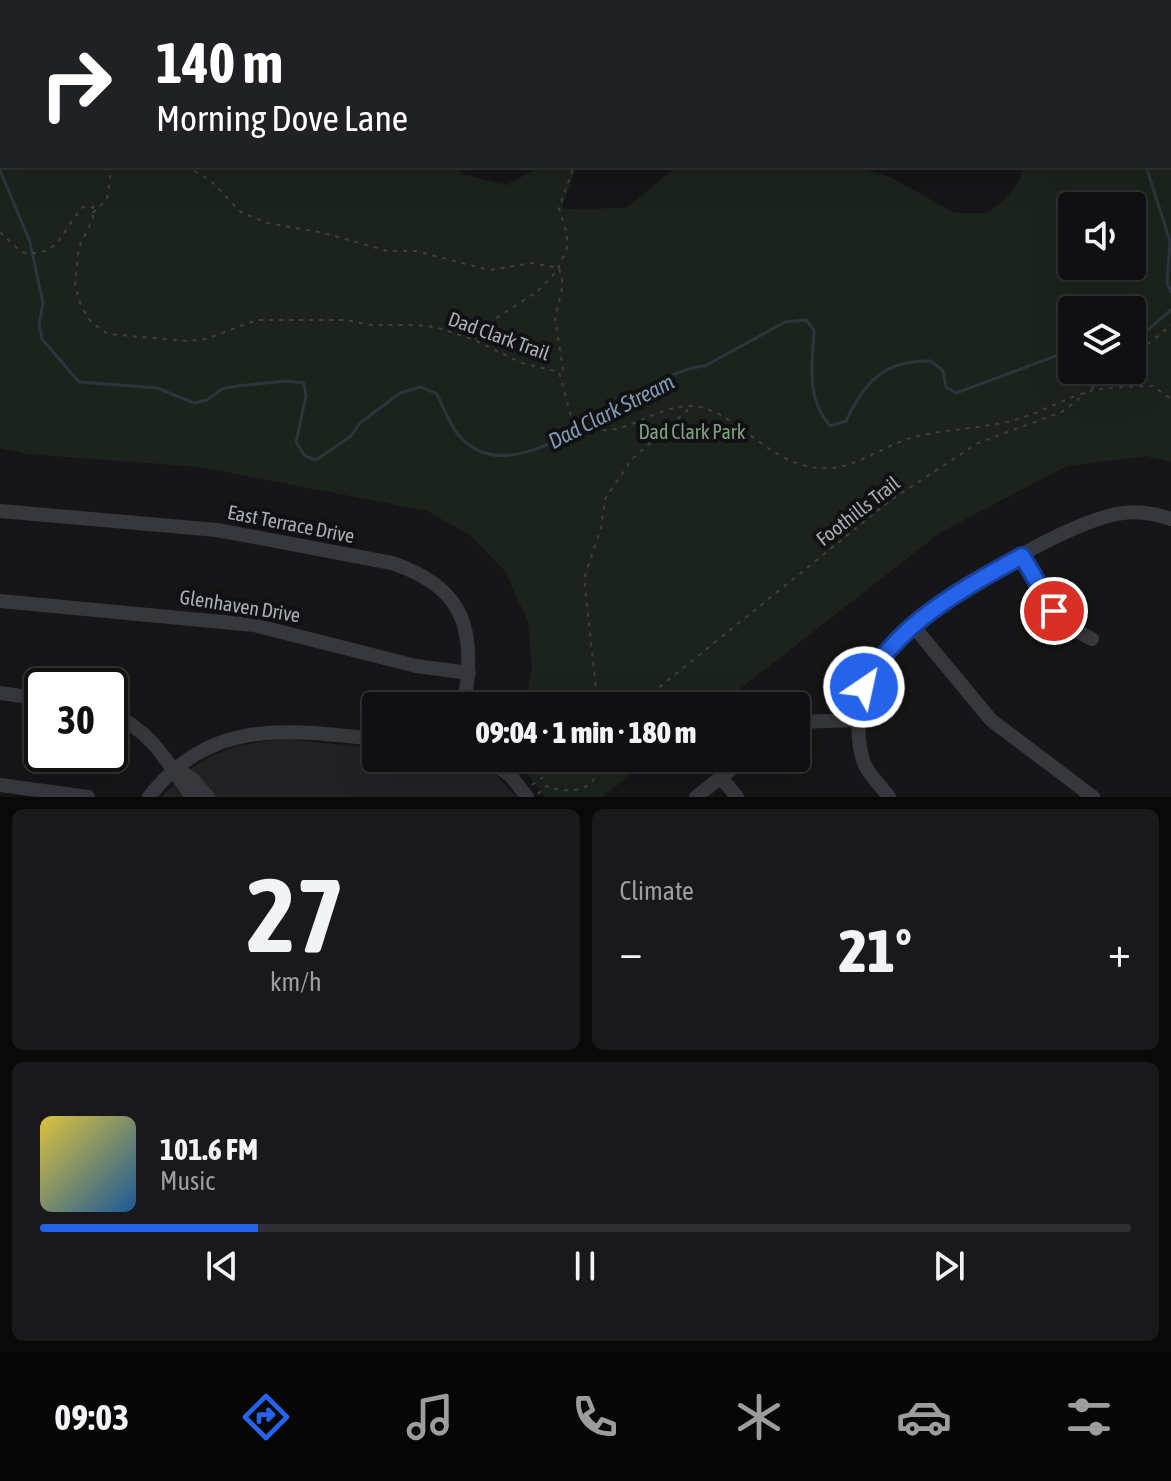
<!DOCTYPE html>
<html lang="en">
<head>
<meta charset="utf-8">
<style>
	:root { --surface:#101012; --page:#19191b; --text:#f1f3f6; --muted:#9c9d9f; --line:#303032; --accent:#2563eb }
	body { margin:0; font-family:"Asap Condensed",sans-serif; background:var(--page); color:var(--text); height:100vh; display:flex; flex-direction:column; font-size:30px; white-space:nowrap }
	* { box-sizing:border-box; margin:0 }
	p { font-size:26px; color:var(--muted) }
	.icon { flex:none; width:44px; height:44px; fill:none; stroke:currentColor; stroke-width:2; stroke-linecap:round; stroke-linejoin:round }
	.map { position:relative; height:797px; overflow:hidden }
	.sheet { display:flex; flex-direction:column; gap:12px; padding:12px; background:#09090a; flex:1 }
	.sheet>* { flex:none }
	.top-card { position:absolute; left:0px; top:0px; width:1172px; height:168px; box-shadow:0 8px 32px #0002,0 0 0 2px var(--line); background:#202124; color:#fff; overflow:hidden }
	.fabs { position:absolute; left:1058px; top:192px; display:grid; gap:16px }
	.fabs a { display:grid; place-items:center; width:88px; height:88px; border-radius:8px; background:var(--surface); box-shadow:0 8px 32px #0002,0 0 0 2px var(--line); font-size:40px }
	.speed { position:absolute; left:24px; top:668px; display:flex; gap:16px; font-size:40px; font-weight:700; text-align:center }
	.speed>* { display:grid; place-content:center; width:104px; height:104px; border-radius:50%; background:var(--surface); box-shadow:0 8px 32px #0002,0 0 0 2px var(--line); line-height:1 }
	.speed .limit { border:4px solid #111; border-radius:12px; background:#fff; color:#111 }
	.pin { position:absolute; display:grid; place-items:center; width:68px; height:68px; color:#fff; margin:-34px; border:4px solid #fff; border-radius:50%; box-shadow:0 2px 8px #0007 }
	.me { position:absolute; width:88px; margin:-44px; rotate:34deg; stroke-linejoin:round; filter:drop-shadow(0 0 6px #0008) }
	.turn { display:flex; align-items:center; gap:28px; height:168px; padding:0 24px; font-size:36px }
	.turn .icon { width:104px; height:104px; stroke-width:2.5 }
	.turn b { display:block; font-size:56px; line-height:68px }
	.big { font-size:60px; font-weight:800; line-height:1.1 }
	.sheet .widget { flex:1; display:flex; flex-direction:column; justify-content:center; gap:12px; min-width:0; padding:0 28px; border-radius:12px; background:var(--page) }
	.sheet .dial { align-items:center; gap:0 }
	.dial b { font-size:104px; line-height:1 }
	.song { display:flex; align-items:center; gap:24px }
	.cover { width:96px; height:96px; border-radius:12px; background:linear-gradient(135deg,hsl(50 70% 55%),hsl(210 70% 35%)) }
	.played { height:8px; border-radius:4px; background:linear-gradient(90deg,var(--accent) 20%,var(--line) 20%) }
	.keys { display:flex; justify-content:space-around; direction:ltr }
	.heat { display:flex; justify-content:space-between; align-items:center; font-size:44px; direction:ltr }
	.sheet .tiles { flex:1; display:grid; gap:12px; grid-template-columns:1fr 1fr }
	.widget:last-child { grid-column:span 2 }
	.trip { position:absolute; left:362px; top:692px; width:448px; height:80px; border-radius:8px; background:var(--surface); box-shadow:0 8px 32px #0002,0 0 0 2px var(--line); font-weight:800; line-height:80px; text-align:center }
	.dock { display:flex; height:128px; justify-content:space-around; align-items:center; background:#060607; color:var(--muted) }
	.dock .icon { width:56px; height:56px }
	.dock .selected { color:var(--accent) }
	.dock b { font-size:36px; color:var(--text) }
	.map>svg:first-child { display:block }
	.built { fill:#222225 }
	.green { fill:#1c231d; fill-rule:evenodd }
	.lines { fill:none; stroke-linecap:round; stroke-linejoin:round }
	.stream { stroke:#2c353c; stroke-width:3 }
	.path { stroke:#3d3f44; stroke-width:2; stroke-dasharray:4 6; stroke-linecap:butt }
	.minor { stroke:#37383d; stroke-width:14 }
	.route-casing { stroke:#184099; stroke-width:20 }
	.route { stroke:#2563eb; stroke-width:14 }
	.labels { text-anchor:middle; stroke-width:8; stroke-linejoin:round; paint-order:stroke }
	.street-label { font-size:20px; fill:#a8adb8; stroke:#111113 }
	.park-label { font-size:20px; fill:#7fa381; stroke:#111113 }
	.water-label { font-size:22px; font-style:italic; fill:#7f9bb3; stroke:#111113 }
</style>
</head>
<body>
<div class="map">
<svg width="1171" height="797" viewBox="0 0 1171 797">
	<rect width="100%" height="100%" fill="#161618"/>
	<path class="built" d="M283 739 376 748V758H462L496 775 516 797H161L190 769 213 755 240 745Z"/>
	<g class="green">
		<path d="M0 0 36 2H2V166H456L461 174 506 185 542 166H577L562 207 567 209 626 208 678 166H852L890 177 955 213H988C1002 202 1023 185 1022 166H1170L1171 12V462L1146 456 1067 466 941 532 718 706H525L532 666 528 622 505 571 470 535 427 511 201 467 27 454 0 448ZM1072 206H1132V266H1072ZM1132 310V370H1072V310Z"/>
		<path d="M774 0H1046L1048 2H774Z"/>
		<path d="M516 758H652L602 797H545Z"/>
	</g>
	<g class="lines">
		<g class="stream">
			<path d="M932 0 933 2"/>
			<path d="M1146 166 1170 241 1167 283 1171 292"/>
			<path d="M0 170 30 242 43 303 39 324 42 339 79 382 157 388 194 403 207 400 222 389 237 386 285 381 304 383 306 396 296 442 305 456 316 460 351 436 360 423 400 393 421 387 437 394C443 407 449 422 457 433 515 509 637 370 705 366L785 322 806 320 814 330C812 365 806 399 830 426L846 421C865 381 884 360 931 361L943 371 946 387 956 393 1072 350"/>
			<path d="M1132 343 1171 310"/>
		</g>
		<g class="path">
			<path d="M78 2 79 0"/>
			<path d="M0 34 2 35"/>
			<path d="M186 166 210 180 241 212 267 223 324 233 388 251H416L490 270 532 263 559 268 563 284 555 319 564 376"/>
			<path d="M93 213 107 199 112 166"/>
			<path d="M0 232 21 252C60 259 60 231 83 207H93V219L79 247 75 285 81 306 91 322 108 334 188 341 206 339 257 320H345L371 325H414L435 327 472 339 522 363 559 372 571 416C611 453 647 406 690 406 736 406 772 474 832 468 860 465 884 446 911 438 943 429 975 429 1007 422 1035 416 1060 400 1087 392 1107 386 1132 387 1153 386L1171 399"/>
			<path d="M475 339 492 321 538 291 557 271 567 248V234L559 208 574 166"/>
			<path d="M1132 357 1171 325"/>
			<path d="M1091 389 1115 370"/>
			<path d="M598 706 584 579 601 528 605 499 632 459 691 407"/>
			<path d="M636 706 891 500 978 443 1062 412 1086 393"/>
			<path d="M532 785 570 758"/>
			<path d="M538 794 546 786C571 795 599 792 601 758"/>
		</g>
		<g class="minor">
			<path d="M129 0 132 2"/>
			<path d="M162 0 166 2"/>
			<path d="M294 0 298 2"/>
			<path d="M558 0 561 2"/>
			<path d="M683 0 685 2"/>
			<path d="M706 0V2"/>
			<path d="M253 2 254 0"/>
			<path d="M377 2 381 0"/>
			<path d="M484 2 486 0"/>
			<path d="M757 2 758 0"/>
			<path d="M0 511 217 530 392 563C469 589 475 633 464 706"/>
			<path d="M1022 556C1041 589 1056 623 1092 639"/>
			<path d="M0 601 254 625 416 666 469 673"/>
			<path d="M914 627 991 720 1093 797"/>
			<path d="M0 693 42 699"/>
			<path d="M110 713C151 730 168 763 192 797"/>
			<path d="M796 722 859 720"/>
			<path d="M486 758 511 776 527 797"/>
			<path d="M176 768 192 779 208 797"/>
			<path d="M720 776 737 797"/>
			<path d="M0 785 88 797"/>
			<path d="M149 797C210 717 288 730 376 739"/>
			<path d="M696 797 745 758"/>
			<path d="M889 797C882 787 868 774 864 763 856 742 857 705 865 684 888 627 1062 520 1123 513 1139 511 1156 514 1171 519"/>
		</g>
	</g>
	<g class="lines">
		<defs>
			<path id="route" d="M864 687C894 625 964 588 1022 556L1054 611"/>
		</defs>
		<use href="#route" class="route-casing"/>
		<use href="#route" class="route"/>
	</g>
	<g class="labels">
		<g class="street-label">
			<text transform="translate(499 336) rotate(20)" y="7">Dad Clark Trail</text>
			<text transform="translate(858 511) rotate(-38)" y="7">Foothills Trail</text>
			<text transform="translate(291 524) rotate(11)" y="7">East Terrace Drive</text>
			<text transform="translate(240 606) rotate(9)" y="7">Glenhaven Drive</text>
		</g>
		<g class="park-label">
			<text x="692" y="439">Dad Clark Park</text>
		</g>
		<g class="water-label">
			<text transform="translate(611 411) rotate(-27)" y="8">Dad Clark Stream</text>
		</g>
	</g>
</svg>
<div class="fabs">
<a><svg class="icon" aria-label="sound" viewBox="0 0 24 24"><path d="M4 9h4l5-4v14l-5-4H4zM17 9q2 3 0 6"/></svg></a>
<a><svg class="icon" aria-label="layers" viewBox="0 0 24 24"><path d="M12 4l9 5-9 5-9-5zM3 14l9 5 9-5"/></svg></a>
</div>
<div class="speed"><div class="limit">30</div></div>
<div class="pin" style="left:1054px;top:611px;background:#d93025"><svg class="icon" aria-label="arrive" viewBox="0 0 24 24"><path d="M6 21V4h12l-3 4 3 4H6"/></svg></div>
<svg class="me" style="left:864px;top:687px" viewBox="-20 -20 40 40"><circle r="17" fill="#2563eb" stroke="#fff" stroke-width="3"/><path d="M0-11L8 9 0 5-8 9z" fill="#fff"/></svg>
<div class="trip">09:04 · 1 min · 180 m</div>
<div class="top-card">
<div class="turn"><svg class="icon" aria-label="right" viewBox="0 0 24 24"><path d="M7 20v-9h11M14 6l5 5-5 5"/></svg><div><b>140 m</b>Morning Dove Lane</div></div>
</div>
</div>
<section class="sheet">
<div class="tiles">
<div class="widget dial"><b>27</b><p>km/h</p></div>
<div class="widget"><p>Climate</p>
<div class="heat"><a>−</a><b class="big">21°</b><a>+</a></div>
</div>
<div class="widget">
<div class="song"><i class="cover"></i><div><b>101.6 FM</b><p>Music</p></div></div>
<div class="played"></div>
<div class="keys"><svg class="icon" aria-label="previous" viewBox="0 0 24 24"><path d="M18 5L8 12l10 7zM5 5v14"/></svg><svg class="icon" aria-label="pause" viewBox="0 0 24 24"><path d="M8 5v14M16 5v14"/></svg><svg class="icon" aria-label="next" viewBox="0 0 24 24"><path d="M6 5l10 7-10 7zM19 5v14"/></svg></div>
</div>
</div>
</section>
<nav class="dock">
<b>09:03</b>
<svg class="icon selected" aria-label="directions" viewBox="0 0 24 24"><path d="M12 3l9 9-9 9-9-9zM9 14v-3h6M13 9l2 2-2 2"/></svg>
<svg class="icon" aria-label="music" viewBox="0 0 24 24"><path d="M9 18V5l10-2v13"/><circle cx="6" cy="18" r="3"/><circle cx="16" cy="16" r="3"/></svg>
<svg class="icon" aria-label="phone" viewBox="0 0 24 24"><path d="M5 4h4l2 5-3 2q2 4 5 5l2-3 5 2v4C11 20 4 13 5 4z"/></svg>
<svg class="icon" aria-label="climate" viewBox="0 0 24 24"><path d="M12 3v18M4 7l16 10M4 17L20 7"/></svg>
<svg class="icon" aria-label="car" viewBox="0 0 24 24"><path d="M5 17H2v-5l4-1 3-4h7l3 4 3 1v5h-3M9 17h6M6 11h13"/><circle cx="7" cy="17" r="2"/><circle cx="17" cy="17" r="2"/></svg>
<svg class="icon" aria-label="filters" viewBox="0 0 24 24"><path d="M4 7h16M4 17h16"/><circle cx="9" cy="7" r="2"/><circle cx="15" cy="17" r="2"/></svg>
</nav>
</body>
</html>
